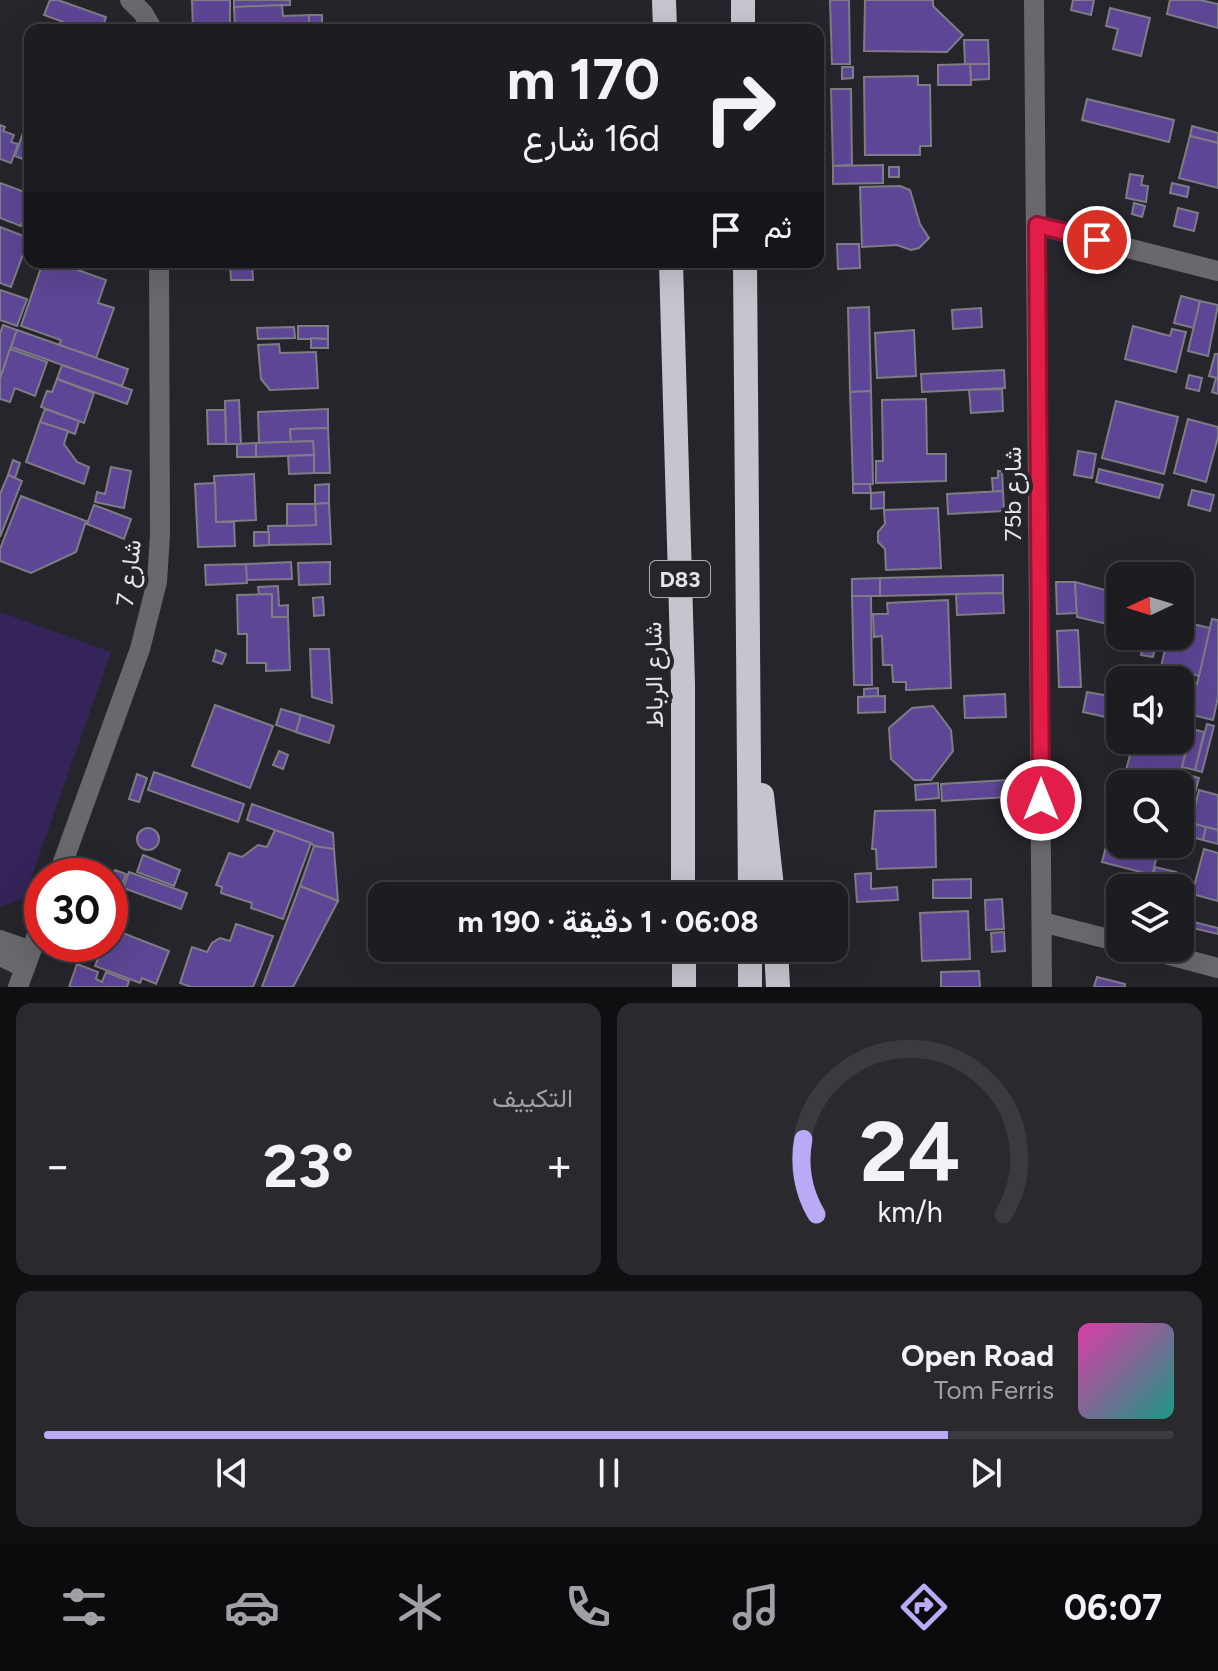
<!DOCTYPE html>
<html lang="ar">
<head>
<meta charset="utf-8">
<style>
	:root { --surface:#1c1c21; --page:#29292e; --text:#f1f3f6; --muted:#a0a1a5; --line:#3a3a3f; --accent:#bbaaf6 }
	body { margin:0; font-family:Figtree,Vazirmatn,sans-serif; background:var(--page); color:var(--text); direction:rtl; height:100vh; display:flex; flex-direction:column; font-size:30px; white-space:nowrap }
	* { box-sizing:border-box; margin:0 }
	p { font-size:26px; color:var(--muted) }
	.icon { flex:none; width:44px; height:44px; fill:none; stroke:currentColor; stroke-width:2; stroke-linecap:round; stroke-linejoin:round }
	.map { position:relative; height:987px; overflow:hidden; direction:ltr }
	.side { display:flex; flex-direction:column; gap:16px; padding:16px; background:#0f0f12; flex:1 }
	.side>* { flex:none }
	.guide { position:absolute; left:24px; top:24px; width:800px; height:244px; border-radius:16px; box-shadow:0 8px 32px #0002,0 0 0 2px var(--line); direction:rtl; background:#1c1c21; color:var(--text); overflow:hidden }
	.needle { width:52px; rotate:266deg }
	.buttons { position:absolute; left:1106px; top:562px; display:grid; gap:16px }
	.buttons a { display:grid; place-items:center; width:88px; height:88px; border-radius:16px; background:var(--surface); box-shadow:0 8px 32px #0002,0 0 0 2px var(--line); font-size:40px }
	.speed { position:absolute; left:24px; top:858px; display:flex; gap:16px; font-size:40px; font-weight:700; text-align:center }
	.speed>* { display:grid; place-content:center; width:104px; height:104px; border-radius:50%; background:var(--surface); box-shadow:0 8px 32px #0002,0 0 0 2px var(--line); line-height:1 }
	.speed .limit { border:12px solid #d22; background:#fff; color:#111 }
	.pin { position:absolute; display:grid; place-items:center; width:68px; height:68px; color:#fff; margin:-34px; border:4px solid #fff; border-radius:50%; box-shadow:0 2px 8px #0007 }
	.me { position:absolute; width:88px; margin:-44px; rotate:0deg; stroke-linejoin:round; filter:drop-shadow(0 0 6px #0008) }
	.turn { display:flex; align-items:center; gap:28px; height:168px; padding:0 32px; font-size:36px }
	.turn .icon { width:104px; height:104px; stroke-width:2.5 }
	.turn b { display:block; font-size:56px; line-height:68px }
	.then { display:flex; align-items:center; height:76px; padding:0 32px; background:#0003; gap:16px; font-size:30px }
	.big { font-size:60px; font-weight:700; line-height:1.1 }
	.side .tile { flex:1; display:flex; flex-direction:column; justify-content:center; gap:12px; min-width:0; padding:0 28px; border-radius:16px; background:var(--page) }
	.side .dial { align-items:center; gap:0 }
	.dial svg { height:208px; overflow:visible; fill:none; stroke:var(--line); stroke-width:7; stroke-linecap:round; text-anchor:middle }
	.dial text { fill:var(--text); stroke:none }
	.song { display:flex; align-items:center; gap:24px }
	.cover { width:96px; height:96px; border-radius:12px; background:linear-gradient(135deg,hsl(320 70% 55%),hsl(170 70% 35%)) }
	.played { height:8px; border-radius:4px; background:linear-gradient(90deg,var(--accent) 80%,var(--line) 80%) }
	.keys { display:flex; justify-content:space-around; direction:ltr }
	.heat { display:flex; justify-content:space-between; align-items:center; font-size:44px; direction:ltr }
	.side .tiles { flex:1; display:grid; gap:16px; grid-template-columns:1fr 1fr }
	.tile:last-child { grid-column:span 2 }
	.trip { position:absolute; left:368px; top:882px; width:480px; height:80px; border-radius:16px; background:var(--surface); box-shadow:0 8px 32px #0002,0 0 0 2px var(--line); font-weight:700; line-height:80px; text-align:center; direction:rtl }
	.dock { display:flex; height:128px; justify-content:space-around; align-items:center; background:#0b0b0d; color:var(--muted) }
	.dock .icon { width:56px; height:56px }
	.dock .active { color:var(--accent) }
	.dock b { font-size:36px; color:var(--text) }
	.map>svg:first-child { display:block }
	.green { fill:#34245a }
	.building { fill:#5d4695; stroke:#7e7c85; stroke-width:2 }
	.lines { fill:none; stroke-linecap:round; stroke-linejoin:round }
	.minor { stroke:#69686c; stroke-width:20 }
	.highway { stroke:#c6c4cd; stroke-width:24 }
	.route-casing { stroke:#92132f; stroke-width:20 }
	.route { stroke:#e11d48; stroke-width:14 }
	.labels { text-anchor:middle; stroke-width:8; stroke-linejoin:round; paint-order:stroke }
	.shield { fill:#26252c; stroke:#acabb0; stroke-width:2 }
	.shield-label { font-size:22px; font-weight:bold; fill:#e5e4e9 }
	.street-label { font-size:24px; fill:#e5e4e9; stroke:#26252c }
</style>
</head>
<body>
<div class="map">
<svg width="1218" height="987" viewBox="0 0 1218 987">
	<rect width="100%" height="100%" fill="#26252c"/>
	<path class="green" d="M0 612 111 652 24 898 0 907Z"/>
	<g class="building">
		<path d="M50 0H58L106 17 102 30H85L44 15Z"/>
		<path d="M192 0H230V24L214 25V30H193Z"/>
		<path d="M234 0H290V5L234 7Z"/>
		<path d="M830 0H849L850 64H832Z"/>
		<path d="M865 0H933V6L963 35 947 52 864 51Z"/>
		<path d="M1073 0H1094L1091 15 1071 10Z"/>
		<path d="M1170 0H1200L1218 4V28L1167 14Z"/>
		<path d="M282 5 283 16 309 15V30H246V27H235L234 7Z"/>
		<path d="M1110 8 1150 18 1141 56 1113 49 1118 29 1106 26Z"/>
		<rect x="309" y="15" width="13" height="15"/>
		<path d="M964 40H988L989 64H965Z"/>
		<path d="M970 64H989V79L971 80Z"/>
		<path d="M970 64 971 85H938V65Z"/>
		<path d="M842 67H853V78L842 79Z"/>
		<path d="M918 76V85H930L931 146H920V155H865L864 77Z"/>
		<path d="M831 89H851L852 165 833 166Z"/>
		<path d="M1087 99 1174 120 1169 142 1082 120Z"/>
		<path d="M0 125 5 127 3 131 14 135 11 142 18 144 11 163 0 159Z"/>
		<path d="M1192 126 1218 133V143L1190 136Z"/>
		<path d="M30 127V162L15 156 24 130Z"/>
		<path d="M1190 136 1218 143V188L1179 178Z"/>
		<path d="M883 165V183L833 184V166Z"/>
		<rect x="889" y="167" width="10" height="10"/>
		<path d="M1130 174 1143 176 1141 185 1148 186 1146 202 1126 198Z"/>
		<path d="M0 183 30 194V219L25 217 21 226 0 218Z"/>
		<path d="M1172 183 1189 187 1187 197 1170 193Z"/>
		<path d="M900 186 910 190 920 224 929 238 919 248 911 250 897 245 862 247 860 187Z"/>
		<path d="M1134 203 1145 206 1142 217 1132 214Z"/>
		<path d="M1178 208 1198 213 1194 231 1174 226Z"/>
		<path d="M0 227 29 238 11 287 0 283Z"/>
		<path d="M837 244H859L860 268 838 269Z"/>
		<path d="M43 262H56L106 280 98 303 114 308 96 358 59 345 61 340 21 326Z"/>
		<path d="M230 262H252L253 280H231Z"/>
		<path d="M0 290 27 299 17 326 0 320Z"/>
		<path d="M1181 296 1200 301 1194 328 1174 323Z"/>
		<path d="M1200 301 1218 305 1208 356 1188 351Z"/>
		<path d="M869 307 871 391 850 392 848 308Z"/>
		<path d="M981 308 982 327 953 329 952 310Z"/>
		<path d="M3 325 17 330 0 379V334Z"/>
		<rect x="298" y="326" width="30" height="13"/>
		<path d="M1133 326 1170 336 1172 329 1186 332 1176 372 1125 359Z"/>
		<path d="M294 327 295 338 258 339 257 328Z"/>
		<path d="M17 330 128 369 122 386 11 347Z"/>
		<path d="M914 330 916 376 877 378 875 333Z"/>
		<path d="M311 338 328 339V348H311Z"/>
		<path d="M279 344 280 353 316 352 318 388 270 390 261 379 258 345Z"/>
		<path d="M10 349 47 362 35 396 15 388 10 402 0 399V379Z"/>
		<path d="M1215 354H1218V394L1212 392 1216 378 1209 376Z"/>
		<path d="M62 365 132 390 127 404 57 379Z"/>
		<path d="M1004 370 1005 388 922 392 921 374Z"/>
		<path d="M1189 375 1202 378 1199 391 1186 388Z"/>
		<path d="M57 379 94 393 84 423 41 407 47 391 52 392Z"/>
		<path d="M1002 389 1003 411 971 413 969 390Z"/>
		<path d="M871 391 873 484H853L850 392Z"/>
		<path d="M926 399 927 454H946V481L876 483V461H883L882 400Z"/>
		<path d="M239 400 241 444H226L225 401Z"/>
		<path d="M1116 401 1178 417 1164 474 1102 458Z"/>
		<path d="M45 409 79 421 75 434 40 422Z"/>
		<path d="M328 409V428L290 429 291 442 259 443 258 412Z"/>
		<path d="M207 410H225L226 444H208Z"/>
		<path d="M1188 419 1218 427V437L1206 482 1174 473Z"/>
		<path d="M40 422 68 431 64 444 77 462 89 467 84 484 26 462Z"/>
		<path d="M328 428 330 473H314L313 441 291 442 290 429Z"/>
		<path d="M313 441 314 455 256 457V443Z"/>
		<path d="M256 443V457H237V444Z"/>
		<path d="M1078 451 1096 454 1092 478 1074 475Z"/>
		<path d="M314 455V473L289 474 288 456Z"/>
		<path d="M13 460 20 463 15 478 8 475Z"/>
		<path d="M111 467 131 471 124 508 95 502 97 492 105 494Z"/>
		<path d="M1099 469 1163 485 1159 498 1096 482Z"/>
		<path d="M998 471H1002L1003 491 993 492 992 478H998Z"/>
		<path d="M254 474 256 520 216 522 214 476Z"/>
		<path d="M8 475 22 481 0 537V494Z"/>
		<path d="M215 483 216 522H234L235 546 198 547 195 484Z"/>
		<path d="M329 484V503L315 504V485Z"/>
		<path d="M853 484H870L871 493H853Z"/>
		<path d="M1192 490 1214 495 1210 511 1188 505Z"/>
		<path d="M1003 491 1004 511 948 514 947 494Z"/>
		<path d="M884 492V508L871 509V493Z"/>
		<path d="M21 496 86 521 76 552 31 573 0 561V549Z"/>
		<path d="M329 503 331 544 269 545 268 526 316 525 315 504Z"/>
		<path d="M287 504H315L316 525 287 526Z"/>
		<path d="M94 505 131 519 124 539 87 524Z"/>
		<path d="M938 508 941 568 886 570 885 549 878 542V532L885 524 884 510Z"/>
		<path d="M254 532H269V545L254 546Z"/>
		<path d="M291 562 292 579 246 580V564Z"/>
		<path d="M330 562V584L299 585 298 563Z"/>
		<path d="M246 564 247 583 206 585 205 565Z"/>
		<path d="M1003 575V593L880 596V578Z"/>
		<path d="M880 578V596H852V579Z"/>
		<path d="M1056 582H1075L1077 613 1057 614Z"/>
		<path d="M1075 582 1120 594V627L1077 617Z"/>
		<path d="M278 586 279 606 288 605V617H272V594H259L258 587Z"/>
		<path d="M1003 593 1004 613 957 615 956 594Z"/>
		<path d="M272 594V617H288L290 670 266 671V663H247V634H238L237 595Z"/>
		<path d="M852 596H871L872 685H854Z"/>
		<path d="M323 597 324 615 314 616 313 598Z"/>
		<path d="M948 600 951 688 906 690V682H893L892 665H883L882 636 874 637 873 614H888L887 603Z"/>
		<path d="M1212 619 1218 620V697L1213 720 1180 712V680L1197 684Z"/>
		<path d="M1180 621 1210 628 1199 676 1161 667 1168 636H1180Z"/>
		<path d="M1078 630 1081 687H1059L1057 631Z"/>
		<path d="M1143 645 1155 647 1153 657 1141 655Z"/>
		<path d="M310 649H329L332 703 312 697Z"/>
		<path d="M216 650 226 654 222 664 213 661Z"/>
		<path d="M878 688V696L864 697V689Z"/>
		<path d="M1087 692 1115 697 1110 718 1083 712Z"/>
		<path d="M1005 694 1006 717 965 718 964 696Z"/>
		<path d="M885 696V712L858 713V697Z"/>
		<path d="M215 705 273 726 250 788 192 766Z"/>
		<path d="M933 706 951 730 953 751 931 780H914L891 759 889 728 912 708Z"/>
		<path d="M281 709 301 715 296 732 276 725Z"/>
		<path d="M301 715 334 726 329 743 296 732Z"/>
		<path d="M1180 722 1192 725 1178 784H1167L1125 774 1134 740H1180Z"/>
		<path d="M1207 724 1214 726 1202 772 1195 770Z"/>
		<path d="M1192 729 1204 732 1195 770 1182 767Z"/>
		<path d="M279 751 288 755 283 769 273 765Z"/>
		<path d="M154 772 244 804 238 822 148 790Z"/>
		<path d="M1181 773 1199 778 1191 808 1180 805V784H1178Z"/>
		<path d="M137 774 147 778 139 802 129 799Z"/>
		<path d="M1007 780 1008 797 942 801 941 784Z"/>
		<path d="M938 783 939 798 916 800 915 785Z"/>
		<path d="M1199 790 1218 795V830L1191 823Z"/>
		<path d="M252 804 333 833 334 849 314 846 311 843 247 820Z"/>
		<path d="M1180 805 1191 808 1182 842 1180 841Z"/>
		<path d="M935 810 936 867 877 869 876 849H872L875 811Z"/>
		<path d="M1114 816 1120 818V844H1160L1152 875 1102 862Z"/>
		<path d="M1187 822 1206 827 1203 840 1184 835Z"/>
		<path d="M1206 827 1218 830V844L1203 840Z"/>
		<circle cx="148" cy="839" r="11"/>
		<path d="M275 830 311 843 283 919 251 908 252 903 221 893 222 887 216 885 229 853 242 857 258 845 267 847Z"/>
		<path d="M1160 844H1178L1174 859 1158 855Z"/>
		<path d="M314 846 334 849 338 901 300 886Z"/>
		<path d="M1204 849 1218 853V901L1192 894Z"/>
		<path d="M143 855 180 870 174 886 137 872Z"/>
		<path d="M1155 867 1176 872 1172 888H1151Z"/>
		<path d="M115 870 126 874 121 887 110 882Z"/>
		<path d="M129 872 187 893 181 909 123 888Z"/>
		<path d="M871 873V889L897 887 898 900 857 902 855 874Z"/>
		<path d="M971 879V898H933V880Z"/>
		<path d="M1111 884 1129 888H1120V910L1105 906Z"/>
		<path d="M300 886 338 901 293 987H262Z"/>
		<path d="M1002 899 1004 929 986 930 985 900Z"/>
		<path d="M1180 910 1184 911 1182 919 1218 928V934L1180 925Z"/>
		<path d="M968 911 970 959 922 961 920 913Z"/>
		<path d="M236 924 273 936 253 987H191L180 983 192 947 207 952 212 943 220 938 230 941Z"/>
		<path d="M110 928 169 951 156 984 142 978 140 983 95 966 104 944H110Z"/>
		<path d="M1004 932 1005 951 992 952 991 933Z"/>
		<path d="M77 964 98 972 96 979 102 982 106 972 129 981 127 987H69Z"/>
		<path d="M979 971 980 987H941V972Z"/>
		<path d="M1097 977 1125 984V987H1094Z"/>
	</g>
	<g class="lines">
		<g class="minor">
			<path d="M130 0 143 13 153 30"/>
			<path d="M1034 0 1042 987"/>
			<path d="M1037 225 1218 271"/>
			<path d="M58 876 140 649 157 582 160 535 159 262"/>
			<path d="M1042 922 1120 942"/>
			<path d="M0 940 31 951"/>
			<path d="M1143 948 1218 968"/>
			<path d="M0 956 25 968"/>
			<path d="M18 987 42 921"/>
		</g>
		<g class="highway">
			<path d="M664 0 665 30"/>
			<path d="M743 0V30"/>
			<path d="M671 262 683 684V896"/>
			<path d="M745 262 750 896"/>
			<path d="M762 795 773 896"/>
			<path d="M684 948V987"/>
			<path d="M750 948V987"/>
			<path d="M776 948 778 987"/>
		</g>
	</g>
	<g class="lines">
		<defs>
			<path id="route" d="M1041 800 1037 225 1097 240"/>
		</defs>
		<use href="#route" class="route-casing"/>
		<use href="#route" class="route"/>
	</g>
	<g class="labels">
		<rect class="shield" x="650" y="561" width="60" height="36" rx="6"/>
		<g class="shield-label">
			<text x="680" y="587">D83</text>
		</g>
		<g class="street-label">
			<text transform="translate(1013 494) rotate(-90)" y="8">75b شارع</text>
			<text transform="translate(129 573) rotate(-83)" y="8">شارع 7</text>
			<text transform="translate(654 675) rotate(-91)" y="8">شارع الرباط</text>
		</g>
	</g>
</svg>
<div class="buttons">
<a><svg class="needle" viewBox="-14 -14 28 28"><path d="M0-13l5 13h-10z" fill="#e53935"/><path d="M0 13l5-13h-10z" fill="#a0a1a5"/></svg></a>
<a><svg class="icon" aria-label="sound" viewBox="0 0 24 24"><path d="M4 9h4l5-4v14l-5-4H4zM17 9q2 3 0 6"/></svg></a>
<a><svg class="icon" aria-label="search" viewBox="0 0 24 24"><circle cx="10" cy="10" r="6"/><path d="M15 15l6 6"/></svg></a>
<a><svg class="icon" aria-label="layers" viewBox="0 0 24 24"><path d="M12 4l9 5-9 5-9-5zM3 14l9 5 9-5"/></svg></a>
</div>
<div class="speed"><div class="limit">30</div></div>
<div class="pin" style="left:1097px;top:240px;background:#d93025"><svg class="icon" aria-label="arrive" viewBox="0 0 24 24"><path d="M6 21V4h12l-3 4 3 4H6"/></svg></div>
<svg class="me" style="left:1041px;top:800px" viewBox="-20 -20 40 40"><circle r="17" fill="#e11d48" stroke="#fff" stroke-width="3"/><path d="M0-11L8 9 0 5-8 9z" fill="#fff"/></svg>
<div class="trip">06:08 · 1 دقيقة · 190 m</div>
<div class="guide">
<div class="turn"><svg class="icon" aria-label="right" viewBox="0 0 24 24"><path d="M7 20v-9h11M14 6l5 5-5 5"/></svg><div><b>170 m</b>16d شارع</div></div>
<div class="then">ثم<svg class="icon" aria-label="arrive" viewBox="0 0 24 24"><path d="M6 21V4h12l-3 4 3 4H6"/></svg></div>
</div>
</div>
<section class="side">
<div class="tiles">
<div class="tile dial"><svg viewBox="0 0 100 80">
<path d="M14 69A42 42 0 1 1 86 69"/>
<path d="M14 69A42 42 0 0 1 9 40" stroke="#bbaaf6"/>
<text x="50" y="56" font-size="32" font-weight="700">24</text>
<text x="50" y="72" font-size="11">km/h</text>
</svg></div>
<div class="tile"><p>التكييف</p>
<div class="heat"><a>−</a><b class="big">23°</b><a>+</a></div>
</div>
<div class="tile">
<div class="song"><i class="cover"></i><div><b>Open Road</b><p>Tom Ferris</p></div></div>
<div class="played"></div>
<div class="keys"><svg class="icon" aria-label="previous" viewBox="0 0 24 24"><path d="M18 5L8 12l10 7zM5 5v14"/></svg><svg class="icon" aria-label="pause" viewBox="0 0 24 24"><path d="M8 5v14M16 5v14"/></svg><svg class="icon" aria-label="next" viewBox="0 0 24 24"><path d="M6 5l10 7-10 7zM19 5v14"/></svg></div>
</div>
</div>
</section>
<nav class="dock">
<b>06:07</b>
<svg class="icon active" aria-label="directions" viewBox="0 0 24 24"><path d="M12 3l9 9-9 9-9-9zM9 14v-3h6M13 9l2 2-2 2"/></svg>
<svg class="icon" aria-label="music" viewBox="0 0 24 24"><path d="M9 18V5l10-2v13"/><circle cx="6" cy="18" r="3"/><circle cx="16" cy="16" r="3"/></svg>
<svg class="icon" aria-label="phone" viewBox="0 0 24 24"><path d="M5 4h4l2 5-3 2q2 4 5 5l2-3 5 2v4C11 20 4 13 5 4z"/></svg>
<svg class="icon" aria-label="climate" viewBox="0 0 24 24"><path d="M12 3v18M4 7l16 10M4 17L20 7"/></svg>
<svg class="icon" aria-label="car" viewBox="0 0 24 24"><path d="M5 17H2v-5l4-1 3-4h7l3 4 3 1v5h-3M9 17h6M6 11h13"/><circle cx="7" cy="17" r="2"/><circle cx="17" cy="17" r="2"/></svg>
<svg class="icon" aria-label="filters" viewBox="0 0 24 24"><path d="M4 7h16M4 17h16"/><circle cx="9" cy="7" r="2"/><circle cx="15" cy="17" r="2"/></svg>
</nav>
</body>
</html>
